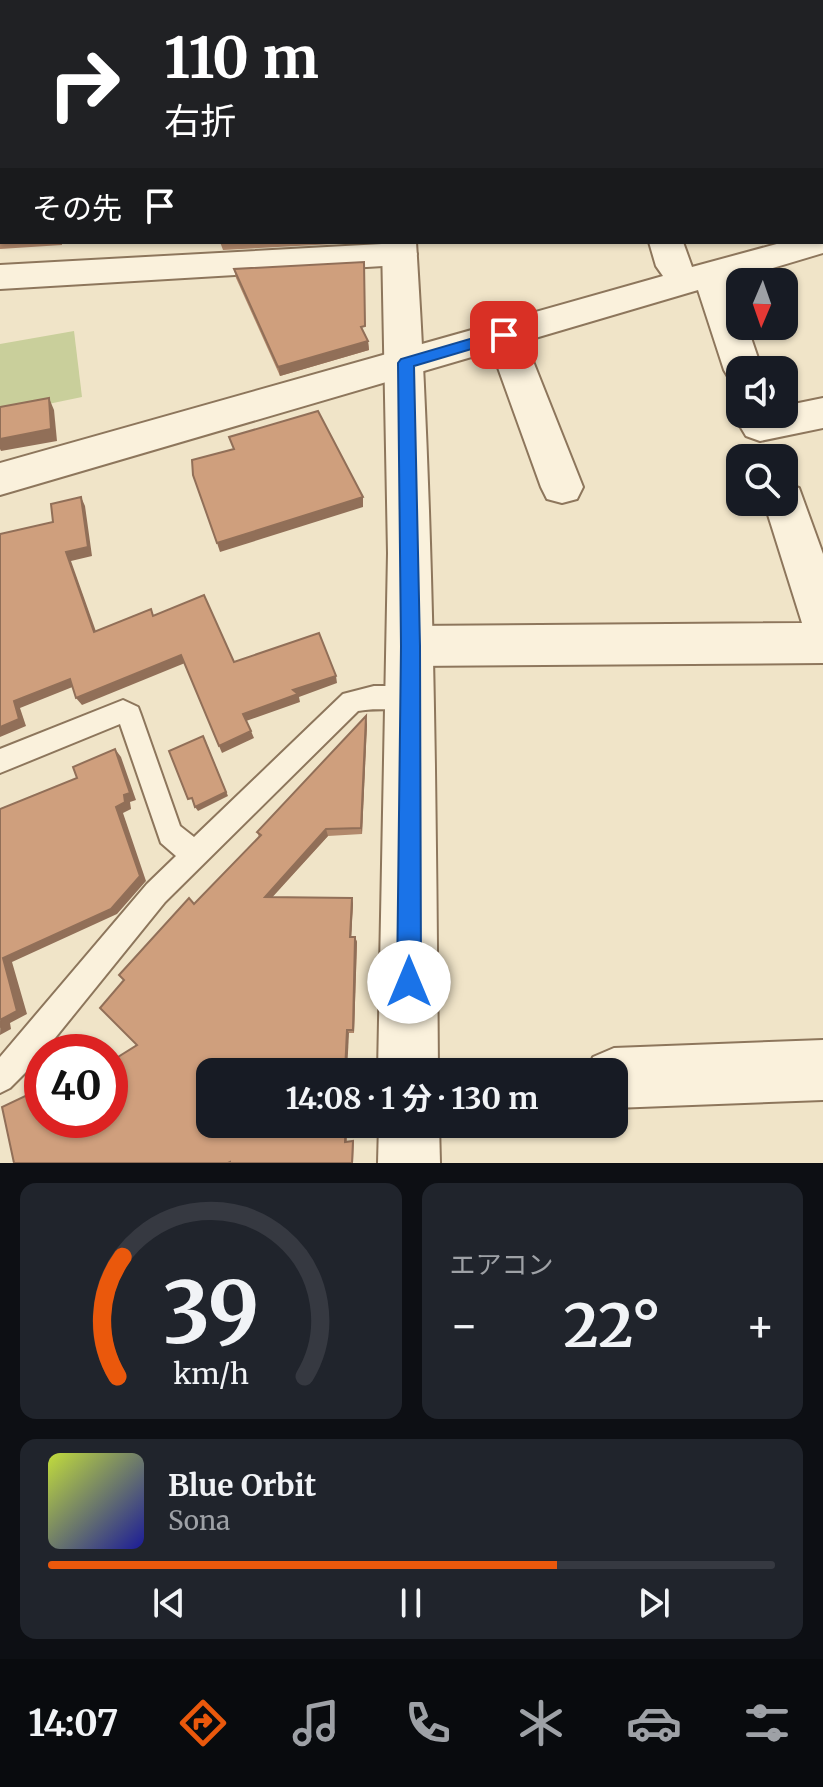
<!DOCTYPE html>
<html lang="ja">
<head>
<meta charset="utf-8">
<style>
	:root { --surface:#171b24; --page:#20242c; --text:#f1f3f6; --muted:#9ea1a6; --line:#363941; --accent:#ea580c }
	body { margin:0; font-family:Merriweather,"Noto Sans JP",serif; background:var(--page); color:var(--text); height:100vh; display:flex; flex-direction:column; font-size:30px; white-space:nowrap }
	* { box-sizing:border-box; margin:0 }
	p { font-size:26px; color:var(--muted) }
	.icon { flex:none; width:44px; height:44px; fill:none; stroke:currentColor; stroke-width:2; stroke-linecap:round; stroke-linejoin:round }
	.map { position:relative; height:1163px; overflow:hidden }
	.panel { display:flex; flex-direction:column; gap:20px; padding:20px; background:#0d0f14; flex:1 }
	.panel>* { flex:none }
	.guide { position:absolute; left:0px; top:0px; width:824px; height:244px; box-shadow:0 2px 6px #0004; background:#202124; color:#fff; overflow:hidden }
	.needle { width:52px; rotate:182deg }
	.fabs { position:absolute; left:726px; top:268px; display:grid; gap:16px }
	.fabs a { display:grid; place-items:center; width:72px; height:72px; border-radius:16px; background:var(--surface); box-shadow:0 2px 6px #0004; font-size:40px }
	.speed { position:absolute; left:24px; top:1034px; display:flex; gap:16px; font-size:40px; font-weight:700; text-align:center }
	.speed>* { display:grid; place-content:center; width:104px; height:104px; border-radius:50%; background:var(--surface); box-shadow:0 2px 6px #0004; line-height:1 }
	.speed .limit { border:12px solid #d22; background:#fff; color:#111 }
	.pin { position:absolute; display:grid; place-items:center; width:68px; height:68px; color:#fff; margin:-34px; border-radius:16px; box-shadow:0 4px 12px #0006 }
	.me { position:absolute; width:88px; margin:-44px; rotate:0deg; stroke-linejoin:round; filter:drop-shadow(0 0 6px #0008) }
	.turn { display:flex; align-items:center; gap:28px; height:168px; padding:0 32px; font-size:36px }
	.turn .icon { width:104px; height:104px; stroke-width:2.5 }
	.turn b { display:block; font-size:56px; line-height:68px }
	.then { display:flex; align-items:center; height:76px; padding:0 32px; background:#0003; gap:16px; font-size:30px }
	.big { font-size:60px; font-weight:700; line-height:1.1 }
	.panel .tile { flex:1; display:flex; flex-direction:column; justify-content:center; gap:12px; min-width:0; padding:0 28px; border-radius:16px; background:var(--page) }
	.panel .dial { align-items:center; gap:0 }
	.dial svg { height:208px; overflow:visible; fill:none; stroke:var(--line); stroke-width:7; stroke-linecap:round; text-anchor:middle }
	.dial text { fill:var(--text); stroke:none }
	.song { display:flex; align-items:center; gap:24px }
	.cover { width:96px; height:96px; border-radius:12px; background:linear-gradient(135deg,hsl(70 70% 55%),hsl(240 70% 35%)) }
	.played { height:8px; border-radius:4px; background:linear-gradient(90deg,var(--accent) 70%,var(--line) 70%) }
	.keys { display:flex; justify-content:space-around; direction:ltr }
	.heat { display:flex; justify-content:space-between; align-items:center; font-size:44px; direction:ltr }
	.panel .tiles { flex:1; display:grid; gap:20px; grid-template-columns:1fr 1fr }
	.tile:last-child { grid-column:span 2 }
	.trip { position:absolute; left:196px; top:1058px; width:432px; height:80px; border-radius:16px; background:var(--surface); box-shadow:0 2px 6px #0004; font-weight:700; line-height:80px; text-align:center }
	.dock { display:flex; height:128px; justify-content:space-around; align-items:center; background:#090b0e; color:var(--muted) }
	.dock .icon { width:56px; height:56px }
	.dock .on { color:var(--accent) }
	.dock b { font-size:36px; color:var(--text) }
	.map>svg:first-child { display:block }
	.green { fill:#c9cf9b }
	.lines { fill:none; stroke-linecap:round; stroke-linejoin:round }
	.service-casing { stroke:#8d765c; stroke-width:4 }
	.minor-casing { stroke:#8d765c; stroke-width:4 }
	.tertiary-casing { stroke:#8d765c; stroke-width:4 }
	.service { fill:#faf1dc; fill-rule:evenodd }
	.minor { fill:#faf1dc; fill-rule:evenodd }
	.tertiary { fill:#faf1dc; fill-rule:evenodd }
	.wall { fill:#b2896c }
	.shaded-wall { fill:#916f58 }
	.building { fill:#cf9f7d; stroke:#916f58; stroke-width:2 }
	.route { fill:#1a73e8; stroke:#114b97; stroke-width:2 }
</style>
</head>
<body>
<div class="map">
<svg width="823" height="1163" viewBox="0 0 823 1163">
	<rect width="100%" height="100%" fill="#f0e4c8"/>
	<path class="green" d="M74 331 82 397 0 414V344Z"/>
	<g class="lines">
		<defs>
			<g id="service">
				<path d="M763 0H784L782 2Z"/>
				<path d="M374 686H410L418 689 422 697 418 705C400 712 377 707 358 711L165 902 34 1064 10 1088 0 1093V1057L147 884 176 856 161 843 120 724 0 773V749L123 700 138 707 141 715 180 826 194 837 343 694Z"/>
			</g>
			<g id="minor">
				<path d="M515 0H571L514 2Z"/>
				<rect x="822" y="63" width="1" height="16"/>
				<path d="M823 231V253L729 281 740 304V326H747L762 370H740V383L730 380 724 370 698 290 525 341 583 487 577 499 562 503 547 499 541 487 492 351 0 495V463L663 276 656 266 649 242H683L692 267 784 242H822Z"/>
				<path d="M400 243 412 246 417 254 412 262 400 265 0 289V265Z"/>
				<path d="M823 398V428L760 441 746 436 740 426 746 416 784 414V406Z"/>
				<path d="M784 483 799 488 823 554V663L411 666 395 660 388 646 395 632 411 626 802 623 764 502H784Z"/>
			</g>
			<g id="tertiary">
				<rect x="371" y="0" width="26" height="2"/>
				<path d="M382 242H416C434 518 436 795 438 1072H378L388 553Z"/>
				<path d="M823 1040V1100L614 1108V1072H587L593 1057 614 1048Z"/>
				<path d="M379 1124H439L440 1163H378Z"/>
			</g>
		</defs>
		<use href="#service" class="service-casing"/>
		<use href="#minor" class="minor-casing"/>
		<use href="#tertiary" class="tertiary-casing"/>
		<use href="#service" class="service"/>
		<use href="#minor" class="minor"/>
		<use href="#tertiary" class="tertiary"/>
	</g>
	<g class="wall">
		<path d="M0 0H138V2H2V242H62V245L0 249 1 26Z"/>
		<path d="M220 242H353V243L223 250Z"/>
		<path d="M234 269 366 335H365L368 341 369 350 280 376 236 278Z"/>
		<path d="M367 724 362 834 328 836 272 897 353 903 351 937H355L357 942 354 1033H349L210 1124H347V1142L354 1141 353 1163H14L42 1120 137 1045 194 904 259 837 257 832Z"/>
	</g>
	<g class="shaded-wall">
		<path d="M368 341 369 350 280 376 278 367Z"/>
		<path d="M49 398 54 410 57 441 1 451 0 449V439Z"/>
		<path d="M81 497 85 506 92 556 71 561 99 640 94 632 66 552Z"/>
		<path d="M363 497V507L220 552 217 543Z"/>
		<path d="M181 655 185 663 82 705 76 698Z"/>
		<path d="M336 676 337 683 299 697 300 702 246 721 243 714 293 690Z"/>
		<path d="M70 679 75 686 20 708 26 726 0 737V727L14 701Z"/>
		<path d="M366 716 367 724 362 834 361 828Z"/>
		<path d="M251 731 254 738 222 753 219 746Z"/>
		<path d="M205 740 228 796 198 811 195 807Z"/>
		<path d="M115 749 121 757 136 800 130 802 131 809 123 813 146 881 117 914 12 962 27 1014 10 1023 11 1029 0 1035 3 958 116 807Z"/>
		<path d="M326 829 328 836 268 902 265 897Z"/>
		<path d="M352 898 353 903 351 942 350 937Z"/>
		<path d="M355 937 357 942 354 1033 353 1030Z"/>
		<path d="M347 1030 349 1033 347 1072H345Z"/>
	</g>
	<g class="building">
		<path d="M0 0H135L134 2H2V238H0L1 115 0 114V36L1 18 0 17Z"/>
		<rect x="287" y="0" width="66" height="2"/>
		<path d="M364 262 365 326 361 327 368 341 278 367 234 269Z"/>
		<path d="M49 398 51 429 0 439V407Z"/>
		<path d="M318 411 363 497 217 543 193 475 192 460 234 449 229 437Z"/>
		<path d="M81 497 88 547 66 552 94 632 151 609 153 616 204 595 234 662 319 633 336 676 293 690 298 694 243 714 251 731 219 746 181 655 76 698 70 679 14 701 19 719 0 727V534L53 522 51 504Z"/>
		<path d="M366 716 361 828 326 829 265 897 352 898 350 937H355L353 1030H347L345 1072H210V1124H346L345 1142 353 1141 352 1163H230V1162L228 1163H14L2 1107 42 1088V1120H110V1062L137 1045 100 1008 124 980 119 975 189 898 194 904 261 835 257 832Z"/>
		<path d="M203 736 226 792 195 807 192 798 188 799 169 751Z"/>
		<path d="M115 749 130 793 124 795 125 802 116 807 140 876 111 909 3 958 17 1011 0 1020 1 1026 0 1027V809L77 778 73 767Z"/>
	</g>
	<path class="route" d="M504 329 511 335 509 338 414 366 420 646 421 982 417 990 409 994 401 990 397 982 401 646 398 363 401 359Z"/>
</svg>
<div class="fabs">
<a><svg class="needle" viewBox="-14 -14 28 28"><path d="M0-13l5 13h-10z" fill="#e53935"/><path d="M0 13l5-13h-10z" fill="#9ea1a6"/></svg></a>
<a><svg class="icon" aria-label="sound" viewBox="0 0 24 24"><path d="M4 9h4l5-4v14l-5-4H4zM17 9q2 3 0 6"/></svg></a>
<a><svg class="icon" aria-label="search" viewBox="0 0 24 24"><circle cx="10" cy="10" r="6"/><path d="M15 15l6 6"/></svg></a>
</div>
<div class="speed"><div class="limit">40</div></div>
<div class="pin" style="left:504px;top:335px;background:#d93025"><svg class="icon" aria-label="arrive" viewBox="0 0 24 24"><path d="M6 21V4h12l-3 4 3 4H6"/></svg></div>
<svg class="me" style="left:409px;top:982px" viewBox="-20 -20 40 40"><circle r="19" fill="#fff"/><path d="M0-13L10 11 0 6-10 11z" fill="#1a73e8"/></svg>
<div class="trip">14:08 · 1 分 · 130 m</div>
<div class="guide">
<div class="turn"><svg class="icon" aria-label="right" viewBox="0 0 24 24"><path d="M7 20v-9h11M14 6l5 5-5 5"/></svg><div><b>110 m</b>右折</div></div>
<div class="then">その先<svg class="icon" aria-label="arrive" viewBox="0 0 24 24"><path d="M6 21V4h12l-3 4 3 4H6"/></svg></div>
</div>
</div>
<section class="panel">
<div class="tiles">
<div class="tile dial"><svg viewBox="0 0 100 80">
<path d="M14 69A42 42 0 1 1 86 69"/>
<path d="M14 69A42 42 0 0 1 16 23" stroke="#ea580c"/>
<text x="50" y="56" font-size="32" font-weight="700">39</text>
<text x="50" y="72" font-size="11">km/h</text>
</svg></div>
<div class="tile"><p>エアコン</p>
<div class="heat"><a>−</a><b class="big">22°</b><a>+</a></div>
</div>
<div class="tile">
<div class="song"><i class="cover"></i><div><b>Blue Orbit</b><p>Sona</p></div></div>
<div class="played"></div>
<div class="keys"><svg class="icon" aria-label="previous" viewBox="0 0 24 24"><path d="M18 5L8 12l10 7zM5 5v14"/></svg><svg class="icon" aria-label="pause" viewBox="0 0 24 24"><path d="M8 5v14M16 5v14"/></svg><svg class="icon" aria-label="next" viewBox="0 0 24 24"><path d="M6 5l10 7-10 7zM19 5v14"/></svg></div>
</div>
</div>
</section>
<nav class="dock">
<b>14:07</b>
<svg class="icon on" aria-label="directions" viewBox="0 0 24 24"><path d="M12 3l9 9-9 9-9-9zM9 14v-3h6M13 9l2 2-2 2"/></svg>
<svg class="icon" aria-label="music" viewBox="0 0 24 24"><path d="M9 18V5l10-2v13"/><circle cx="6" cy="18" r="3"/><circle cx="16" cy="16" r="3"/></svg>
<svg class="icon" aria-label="phone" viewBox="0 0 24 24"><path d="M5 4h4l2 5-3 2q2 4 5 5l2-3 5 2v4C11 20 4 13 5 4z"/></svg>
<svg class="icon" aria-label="climate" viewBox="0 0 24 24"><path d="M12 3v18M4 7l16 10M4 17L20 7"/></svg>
<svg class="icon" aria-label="car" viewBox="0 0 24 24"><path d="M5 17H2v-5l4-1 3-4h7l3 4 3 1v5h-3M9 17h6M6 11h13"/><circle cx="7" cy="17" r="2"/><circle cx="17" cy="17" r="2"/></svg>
<svg class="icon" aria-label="filters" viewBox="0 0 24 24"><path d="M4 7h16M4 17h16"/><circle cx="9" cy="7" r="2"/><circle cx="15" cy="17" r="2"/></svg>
</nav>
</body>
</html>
